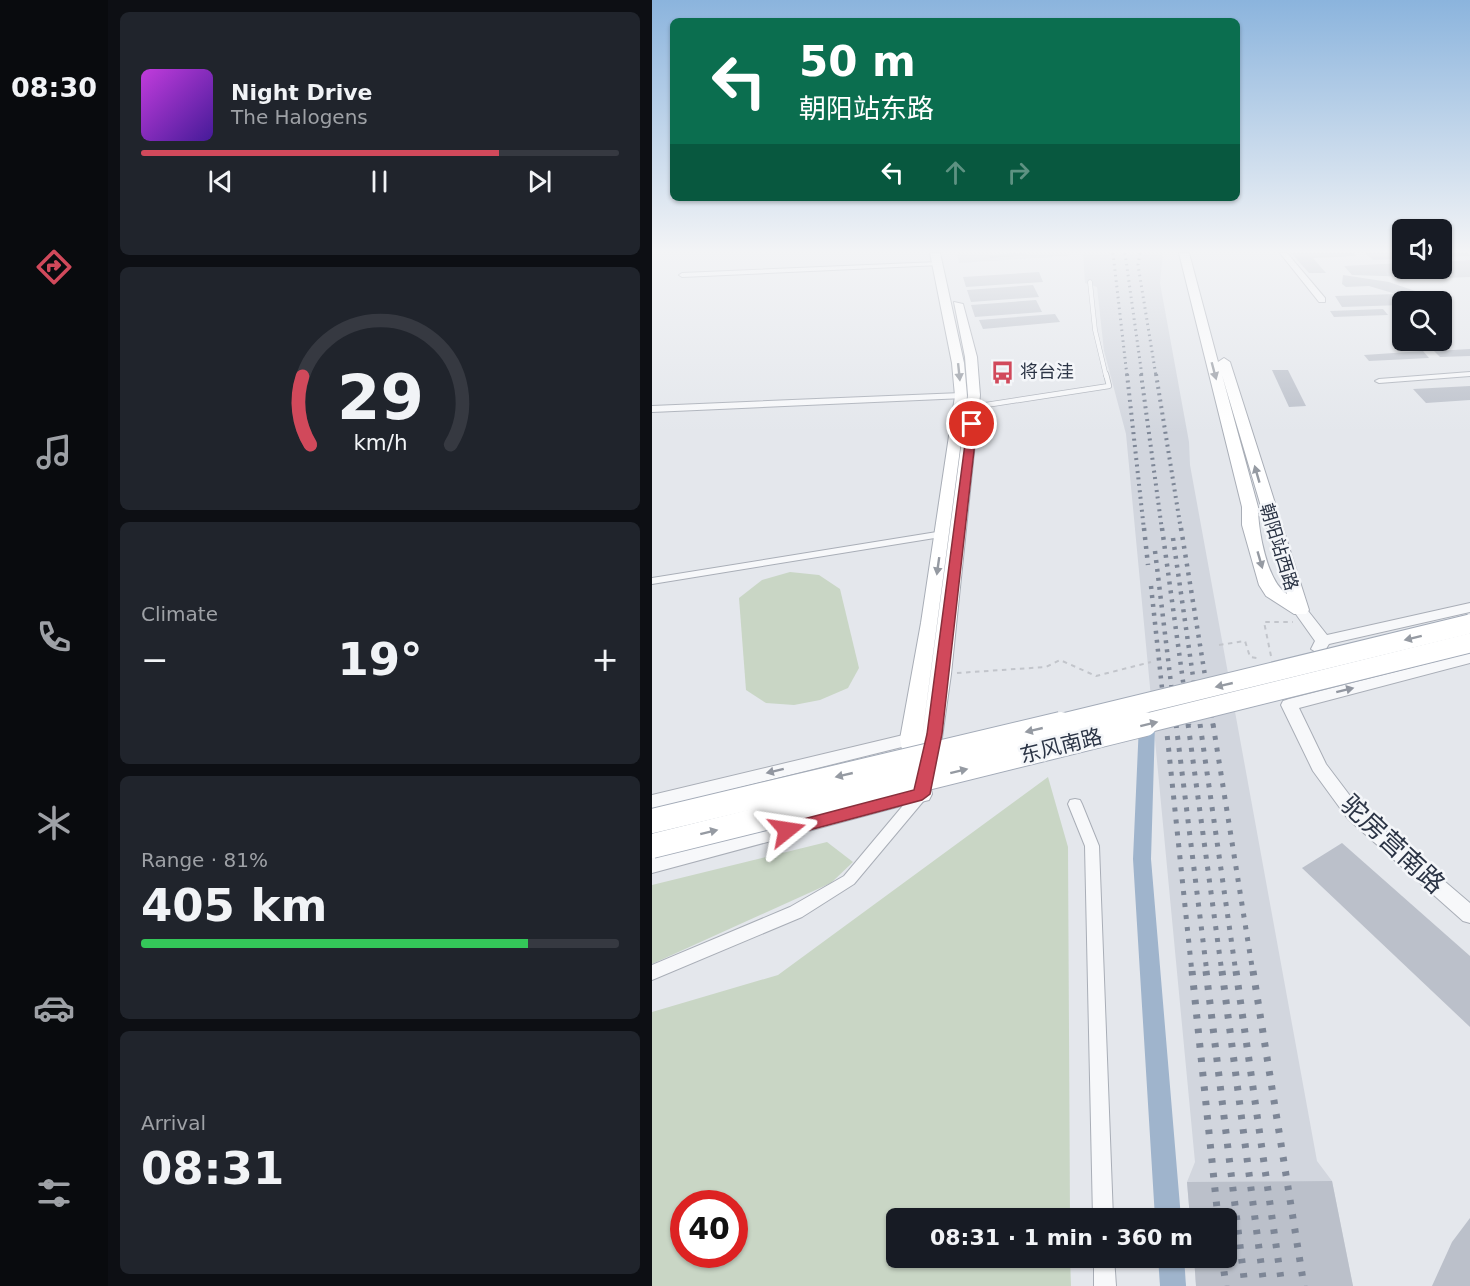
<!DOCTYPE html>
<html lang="en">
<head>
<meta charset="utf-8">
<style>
	:root { --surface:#171b24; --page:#20242c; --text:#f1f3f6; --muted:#9ea1a6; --line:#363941; --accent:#d1495b }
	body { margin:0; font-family:"DejaVu Sans","Noto Sans SC",sans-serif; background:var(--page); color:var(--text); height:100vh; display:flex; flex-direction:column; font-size:22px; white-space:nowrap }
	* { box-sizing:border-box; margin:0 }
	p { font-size:20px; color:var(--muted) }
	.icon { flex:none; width:33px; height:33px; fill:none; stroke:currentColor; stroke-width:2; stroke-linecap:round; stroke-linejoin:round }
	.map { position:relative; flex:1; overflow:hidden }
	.sheet { display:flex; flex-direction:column; gap:12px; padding:12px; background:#0d0f14; width:544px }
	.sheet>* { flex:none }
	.top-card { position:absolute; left:18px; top:18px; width:570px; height:183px; border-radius:9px; box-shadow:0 2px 4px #0004; background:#0b6e4f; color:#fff; overflow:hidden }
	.tools { position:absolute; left:740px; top:219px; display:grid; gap:12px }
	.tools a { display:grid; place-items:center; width:60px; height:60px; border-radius:9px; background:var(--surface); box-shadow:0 2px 4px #0004; font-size:30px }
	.speed { position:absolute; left:18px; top:1190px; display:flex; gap:12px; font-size:30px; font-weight:700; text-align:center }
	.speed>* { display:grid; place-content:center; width:78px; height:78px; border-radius:50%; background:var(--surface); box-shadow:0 2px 4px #0004; line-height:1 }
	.speed .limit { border:9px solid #d22; background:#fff; color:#111 }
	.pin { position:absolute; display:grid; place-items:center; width:51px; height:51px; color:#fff; margin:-26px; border:3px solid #fff; border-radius:50%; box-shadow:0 2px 6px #0007 }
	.me { position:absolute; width:66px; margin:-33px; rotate:75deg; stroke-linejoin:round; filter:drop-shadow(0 0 4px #0008) }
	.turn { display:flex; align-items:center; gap:21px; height:126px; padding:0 30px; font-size:27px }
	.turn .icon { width:78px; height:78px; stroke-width:2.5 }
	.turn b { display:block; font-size:42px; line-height:51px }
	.lanes { display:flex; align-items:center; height:57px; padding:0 30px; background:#0003; justify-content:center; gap:30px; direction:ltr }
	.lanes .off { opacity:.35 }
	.big { font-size:45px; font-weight:700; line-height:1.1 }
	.sheet .widget { flex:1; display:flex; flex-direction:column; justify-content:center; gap:9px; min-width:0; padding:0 21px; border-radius:9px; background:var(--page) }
	.sheet .dial { align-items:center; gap:0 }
	.dial svg { height:156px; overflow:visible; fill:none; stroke:var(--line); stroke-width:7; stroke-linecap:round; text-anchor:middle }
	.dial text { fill:var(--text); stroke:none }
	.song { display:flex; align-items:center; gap:18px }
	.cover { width:72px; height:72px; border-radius:9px; background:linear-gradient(135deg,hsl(290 70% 55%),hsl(260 70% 35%)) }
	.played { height:6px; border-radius:3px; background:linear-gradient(90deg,var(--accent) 75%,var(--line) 75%) }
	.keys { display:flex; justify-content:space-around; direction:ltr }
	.heat { display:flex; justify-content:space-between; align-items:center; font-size:33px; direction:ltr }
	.charge { height:9px; border-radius:4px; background:linear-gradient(90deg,#34c759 81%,var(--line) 0) }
	.trip { position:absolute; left:234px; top:1208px; width:351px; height:60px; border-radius:9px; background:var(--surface); box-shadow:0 2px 4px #0004; font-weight:700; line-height:60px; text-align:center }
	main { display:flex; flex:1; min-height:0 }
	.tabs { display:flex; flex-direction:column; width:108px; justify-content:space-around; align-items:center; background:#090b0e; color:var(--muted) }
	.tabs .icon { width:42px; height:42px }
	.tabs .on { color:var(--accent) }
	.tabs b { font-size:27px; color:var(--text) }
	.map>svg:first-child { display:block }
	.built { fill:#d2d6de }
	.green { fill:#c9d6c5; fill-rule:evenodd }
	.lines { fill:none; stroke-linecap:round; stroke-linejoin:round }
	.canal { fill:#9fb4cc; fill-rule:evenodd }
	.building { fill:#bbc0ca }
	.service-far1-casing { stroke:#a9aeb7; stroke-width:5 }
	.service-casing { stroke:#a9aeb7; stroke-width:6 }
	.minor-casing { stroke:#a9aeb7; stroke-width:2 }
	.tertiary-casing { stroke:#a9aeb7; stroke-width:2 }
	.secondary-casing { stroke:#a9aeb7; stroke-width:2 }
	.path { stroke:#c2c5cb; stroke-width:2; stroke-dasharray:4.5 4.5; stroke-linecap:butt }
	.service-far1 { stroke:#f7f8fa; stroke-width:4 }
	.service { stroke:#f7f8fa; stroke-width:4.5 }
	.minor { fill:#f7f8fa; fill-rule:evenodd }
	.tertiary { fill:#f7f8fa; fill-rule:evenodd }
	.secondary { fill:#fff; fill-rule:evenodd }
	.rail-far4 { stroke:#7d8696; stroke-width:3; stroke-dasharray:1.5 4; stroke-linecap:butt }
	.rail-far3 { stroke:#7d8696; stroke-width:4; stroke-dasharray:2 4.5; stroke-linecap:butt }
	.rail-far2 { stroke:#7d8696; stroke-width:4.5; stroke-dasharray:3 6; stroke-linecap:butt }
	.rail-far1 { stroke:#7d8696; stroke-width:5; stroke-dasharray:4 8; stroke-linecap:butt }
	.rail { stroke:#7d8696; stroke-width:7; stroke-dasharray:4.5 10; stroke-linecap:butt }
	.primary-bridge-far1-casing { stroke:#a3abb8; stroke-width:21; stroke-linecap:butt }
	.primary-bridge-casing { stroke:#a3abb8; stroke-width:26; stroke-linecap:butt }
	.primary-bridge-far1 { stroke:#fff; stroke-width:19 }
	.primary-bridge { stroke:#fff; stroke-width:24 }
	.oneway { fill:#959aa2 }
	.oneway2 { fill:#9196a0 }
	.route { fill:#d1495b; stroke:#882f3b; stroke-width:1.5 }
	.labels { text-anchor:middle; stroke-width:5; stroke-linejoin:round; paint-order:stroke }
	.far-poi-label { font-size:18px; fill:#2b3445; stroke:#f4f6f9; text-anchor:start }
	.far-street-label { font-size:18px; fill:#2b3445; stroke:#f4f6f9 }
	.street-label { font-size:21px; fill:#2b3445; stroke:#f4f6f9 }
	.near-street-label { font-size:26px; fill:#2b3445; stroke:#f4f6f9 }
</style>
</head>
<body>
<main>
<nav class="tabs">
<b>08:30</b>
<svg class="icon on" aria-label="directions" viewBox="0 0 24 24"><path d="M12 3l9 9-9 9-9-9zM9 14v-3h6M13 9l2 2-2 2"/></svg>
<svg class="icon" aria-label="music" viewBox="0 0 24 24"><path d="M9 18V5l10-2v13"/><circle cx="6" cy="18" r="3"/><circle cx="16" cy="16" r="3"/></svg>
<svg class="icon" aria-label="phone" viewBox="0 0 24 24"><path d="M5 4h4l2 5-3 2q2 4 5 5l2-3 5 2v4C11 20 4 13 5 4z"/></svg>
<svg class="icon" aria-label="climate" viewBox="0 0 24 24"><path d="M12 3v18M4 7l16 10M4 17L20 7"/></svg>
<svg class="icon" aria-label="car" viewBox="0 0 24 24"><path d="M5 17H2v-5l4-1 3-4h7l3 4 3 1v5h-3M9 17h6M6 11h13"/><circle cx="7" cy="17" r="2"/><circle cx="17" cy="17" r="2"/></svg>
<svg class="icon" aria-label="filters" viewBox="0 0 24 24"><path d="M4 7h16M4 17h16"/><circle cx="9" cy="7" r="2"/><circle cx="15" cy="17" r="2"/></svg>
</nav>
<section class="sheet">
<div class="widget">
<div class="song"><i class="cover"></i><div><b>Night Drive</b><p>The Halogens</p></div></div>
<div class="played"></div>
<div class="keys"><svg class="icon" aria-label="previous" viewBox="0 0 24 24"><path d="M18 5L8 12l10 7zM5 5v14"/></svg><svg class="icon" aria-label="pause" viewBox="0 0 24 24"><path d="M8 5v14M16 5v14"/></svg><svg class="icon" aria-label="next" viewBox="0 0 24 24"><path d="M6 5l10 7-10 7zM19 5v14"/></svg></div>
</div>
<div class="widget dial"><svg viewBox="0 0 100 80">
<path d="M14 69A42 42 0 1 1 86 69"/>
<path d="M14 69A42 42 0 0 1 10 34" stroke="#d1495b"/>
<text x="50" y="56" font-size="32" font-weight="700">29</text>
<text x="50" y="72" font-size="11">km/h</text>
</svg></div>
<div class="widget"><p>Climate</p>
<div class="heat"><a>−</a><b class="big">19°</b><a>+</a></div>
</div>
<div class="widget"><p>Range · 81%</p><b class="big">405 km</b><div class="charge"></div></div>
<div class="widget"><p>Arrival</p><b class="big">08:31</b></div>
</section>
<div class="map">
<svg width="818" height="1286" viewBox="0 0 818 1286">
	<rect width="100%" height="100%" fill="#e4e7ec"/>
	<g class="built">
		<path d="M305 253H416V256L307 263Z"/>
		<path d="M431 253H511L508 283 537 442 538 465 665 1161 680 1181 701 1286H544L542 1257H574V1218H538L535 1182 543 1162 474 434 452 351 445 287 433 283Z"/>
	</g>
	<g class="green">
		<path d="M138 572 167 575 188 589 207 668 196 688 168 700 142 705 114 703 94 690 87 598 110 580Z"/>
		<path d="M396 777 416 847 418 1218H244V1257H418L419 1286H0V1012L126 975ZM32 1203H82V1254H32Z"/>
		<path d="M175 842 201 862 179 883 0 964V885Z"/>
	</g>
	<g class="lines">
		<g class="canal">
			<path d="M501 713 507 715 509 719 503 726 499 859 529 1218H503L481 859 487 724 495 715Z"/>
			<path d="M506 1257H532L534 1286H508Z"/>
		</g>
	</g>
	<g class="building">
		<path d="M367 253 379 255 338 258 337 255Z"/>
		<path d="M639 253H702L704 256 661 258 674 273H657Z"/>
		<path d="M713 253H750V259L721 260Z"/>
		<path d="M789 253H815L818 256 789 257Z"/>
		<path d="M818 260V277L793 278 700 275 692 266 750 263V268H789V262Z"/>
		<path d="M387 272 391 282 314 287 311 277Z"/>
		<path d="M691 275 737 282 798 303 750 302V305L690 307 683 296 744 294 717 286 694 287 690 284Z"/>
		<path d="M381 285 387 297 319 302 315 290Z"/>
		<path d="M384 300 390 312 323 317 319 305Z"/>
		<path d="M731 309 736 315 682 317 678 311Z"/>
		<path d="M403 314 408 322 331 329 327 320Z"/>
		<path d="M818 349V356L788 357 782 351Z"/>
		<path d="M771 351 777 358 717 361 712 355Z"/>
		<path d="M620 370H636L654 406 637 407Z"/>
		<path d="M818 386V400L774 403 761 389Z"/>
		<path d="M690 843 818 956V1027L650 868Z"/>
		<path d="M680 1181 701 1286H544L542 1257H574V1218H538L535 1182Z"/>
		<path d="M818 1218V1286H780L800 1242Z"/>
	</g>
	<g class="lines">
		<defs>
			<path id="service-far1" d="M438 282 443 330 454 376"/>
			<path id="service" d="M321 407 457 386 454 374"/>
			<g id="minor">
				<path d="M628 253H635L673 298V302H667Z"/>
				<path d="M286 262 288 263V265L30 277 27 275 30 273Z"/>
				<path d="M818 372V376L727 383 723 381 727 379Z"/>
				<path d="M309 393 312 394V398L0 412V406Z"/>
				<path d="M291 531 296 534 295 536 0 584V578Z"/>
				<path d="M269 789 274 790 276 794 274 798 202 884 150 917 0 980V965L138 907 192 876 264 790Z"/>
				<path d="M423 799 428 800 430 804 447 846 461 1218H441L433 846 416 804 418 800Z"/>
				<path d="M442 1257H462L464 1286H442Z"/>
			</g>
			<g id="tertiary">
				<path d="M818 603V612L677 644 672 652 667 654 659 649 663 641 641 610 643 607H653L675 635Z"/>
				<path d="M818 653V663L647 708 674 764 708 809 818 903V923L811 921 696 819 661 771 629 705 631 701 637 699Z"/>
				<path d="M268 731 274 733 276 737 274 741 0 809V795Z"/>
				<path d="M269 787 275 789 278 794 275 799 0 873V857Z"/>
			</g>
			<g id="secondary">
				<path d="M278 253H288L312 363 315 396 269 745 316 395 313 357 302 302 311 304 325 357 328 395 299 674 286 766 283 771 275 773 280 794 277 800 269 802 261 800 258 794 248 739 269 623 303 396 300 363Z"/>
				<path d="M527 253H537L566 362 572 358 578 362 657 610 654 614H642L614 596 607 585 590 525V507ZM570 375 635 594C615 582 606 530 606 507Z"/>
			</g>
		</defs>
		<use href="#service-far1" class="service-far1-casing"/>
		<use href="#service" class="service-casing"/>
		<use href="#minor" class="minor-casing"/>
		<use href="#tertiary" class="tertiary-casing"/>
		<use href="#secondary" class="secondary-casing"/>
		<g class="path">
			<path d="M567 645 593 641 598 657 605 658"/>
			<path d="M619 656 612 622H641"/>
			<path d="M305 673 394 667 408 660 444 676 499 662"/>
		</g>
		<use href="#service-far1" class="service-far1"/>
		<use href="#service" class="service"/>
		<use href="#minor" class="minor"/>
		<use href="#tertiary" class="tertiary"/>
		<use href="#secondary" class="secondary"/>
		<g class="rail-far4">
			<path d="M461 253 475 376"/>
			<path d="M473 253 490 376"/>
			<path d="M488 253 486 265 504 376"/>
		</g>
		<g class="rail-far3">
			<path d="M475 374 492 530"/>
			<path d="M489 374 510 530"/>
			<path d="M504 374 529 530"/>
		</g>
		<g class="rail-far2">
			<path d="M492 528 496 565"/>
			<path d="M510 528 537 725"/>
			<path d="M529 528 561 725"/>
			<path d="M521 538 548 725"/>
			<path d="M503 551 524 725"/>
			<path d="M499 586 514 725"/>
		</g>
		<g class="rail-far1">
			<path d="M514 724 540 973"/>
			<path d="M524 724 555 973"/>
			<path d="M536 724 570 973"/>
			<path d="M548 724 584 973"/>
			<path d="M561 724 601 973"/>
		</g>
		<g class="rail">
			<path d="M540 971 566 1218"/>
			<path d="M554 971 593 1286"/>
			<path d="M570 971 612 1286"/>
			<path d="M584 971 630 1286"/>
			<path d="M601 971 652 1286"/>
			<path d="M570 1257 574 1286"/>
		</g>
		<defs>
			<g id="primary-bridge-far1">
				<path d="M403 725 818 624"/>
				<path d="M487 725 818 643"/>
			</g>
			<g id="primary-bridge">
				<path d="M0 821 409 724"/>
				<path d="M0 846 493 724"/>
			</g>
		</defs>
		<use href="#primary-bridge-far1" class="primary-bridge-far1-casing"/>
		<use href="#primary-bridge" class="primary-bridge-casing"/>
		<use href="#primary-bridge-far1" class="primary-bridge-far1"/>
		<use href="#primary-bridge" class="primary-bridge"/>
	</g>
	<defs><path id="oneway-solid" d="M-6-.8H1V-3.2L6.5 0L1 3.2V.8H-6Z" transform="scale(1.5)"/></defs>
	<g class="oneway">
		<use href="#oneway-solid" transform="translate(562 371) rotate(75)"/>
		<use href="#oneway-solid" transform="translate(307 372) rotate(84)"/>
		<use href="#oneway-solid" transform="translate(605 474) rotate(-106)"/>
		<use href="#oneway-solid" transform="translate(608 560) rotate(74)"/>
		<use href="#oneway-solid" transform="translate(286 566) rotate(98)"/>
		<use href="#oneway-solid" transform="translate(761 638) rotate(166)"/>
		<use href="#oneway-solid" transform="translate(572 685) rotate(167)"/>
		<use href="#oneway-solid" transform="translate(497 724) rotate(-14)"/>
		<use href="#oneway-solid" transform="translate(382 730) rotate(167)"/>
		<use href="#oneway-solid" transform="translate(307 771) rotate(-14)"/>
		<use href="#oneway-solid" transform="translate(192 775) rotate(167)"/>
		<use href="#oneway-solid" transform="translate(57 832) rotate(-14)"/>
	</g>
	<g class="oneway2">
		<use href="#oneway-solid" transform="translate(693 690) rotate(-14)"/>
		<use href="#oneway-solid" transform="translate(123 771) rotate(166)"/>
	</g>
	<linearGradient id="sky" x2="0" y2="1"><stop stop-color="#8bb4dd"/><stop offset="0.58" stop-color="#f3f4f6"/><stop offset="1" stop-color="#f3f4f6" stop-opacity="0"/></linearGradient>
	<rect width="818" height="433" fill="url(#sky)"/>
	<path class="route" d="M316 421 325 424 290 734 278 794 270 800 135 836 129 834 126 830 129 825 262 790 275 734Z"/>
	<defs>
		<symbol id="bus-bare" viewBox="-9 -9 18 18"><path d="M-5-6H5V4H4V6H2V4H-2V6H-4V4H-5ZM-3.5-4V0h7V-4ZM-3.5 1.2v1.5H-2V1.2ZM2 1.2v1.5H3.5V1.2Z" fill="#d1495b" stroke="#f4f6f9" stroke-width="2.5" paint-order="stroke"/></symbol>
	</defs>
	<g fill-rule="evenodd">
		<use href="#bus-bare" x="334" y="356" width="33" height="33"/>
	</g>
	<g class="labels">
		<g class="far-poi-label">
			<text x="368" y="378">将台洼</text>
		</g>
		<g class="far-street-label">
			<text transform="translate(627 547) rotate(73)" y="6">朝阳站西路</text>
		</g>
		<g class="street-label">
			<text transform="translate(409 746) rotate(-14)" y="7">东风南路</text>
		</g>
		<g class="near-street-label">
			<text transform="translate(741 844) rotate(43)" y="9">驼房营南路</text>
		</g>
	</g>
</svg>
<div class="tools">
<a><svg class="icon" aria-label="sound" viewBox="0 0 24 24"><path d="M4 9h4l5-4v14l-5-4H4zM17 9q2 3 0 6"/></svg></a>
<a><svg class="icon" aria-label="search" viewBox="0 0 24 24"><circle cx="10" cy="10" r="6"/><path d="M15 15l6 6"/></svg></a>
</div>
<div class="speed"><div class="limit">40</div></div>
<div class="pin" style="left:320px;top:424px;background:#d93025"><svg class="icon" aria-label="arrive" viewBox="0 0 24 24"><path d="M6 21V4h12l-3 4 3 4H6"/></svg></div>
<svg class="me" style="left:135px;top:830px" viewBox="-20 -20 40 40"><path d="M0-17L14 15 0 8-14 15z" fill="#d1495b" stroke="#fff" stroke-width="4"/></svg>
<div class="trip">08:31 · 1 min · 360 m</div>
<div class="top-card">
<div class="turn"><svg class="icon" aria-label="left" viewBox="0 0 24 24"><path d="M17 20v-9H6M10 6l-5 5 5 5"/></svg><div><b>50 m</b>朝阳站东路</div></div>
<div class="lanes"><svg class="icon" aria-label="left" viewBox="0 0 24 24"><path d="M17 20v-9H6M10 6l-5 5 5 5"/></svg><svg class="icon off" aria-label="ahead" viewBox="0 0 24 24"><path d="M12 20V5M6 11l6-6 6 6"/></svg><svg class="icon off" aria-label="right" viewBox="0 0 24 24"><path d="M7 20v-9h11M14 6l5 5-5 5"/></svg></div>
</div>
</div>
</main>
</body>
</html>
